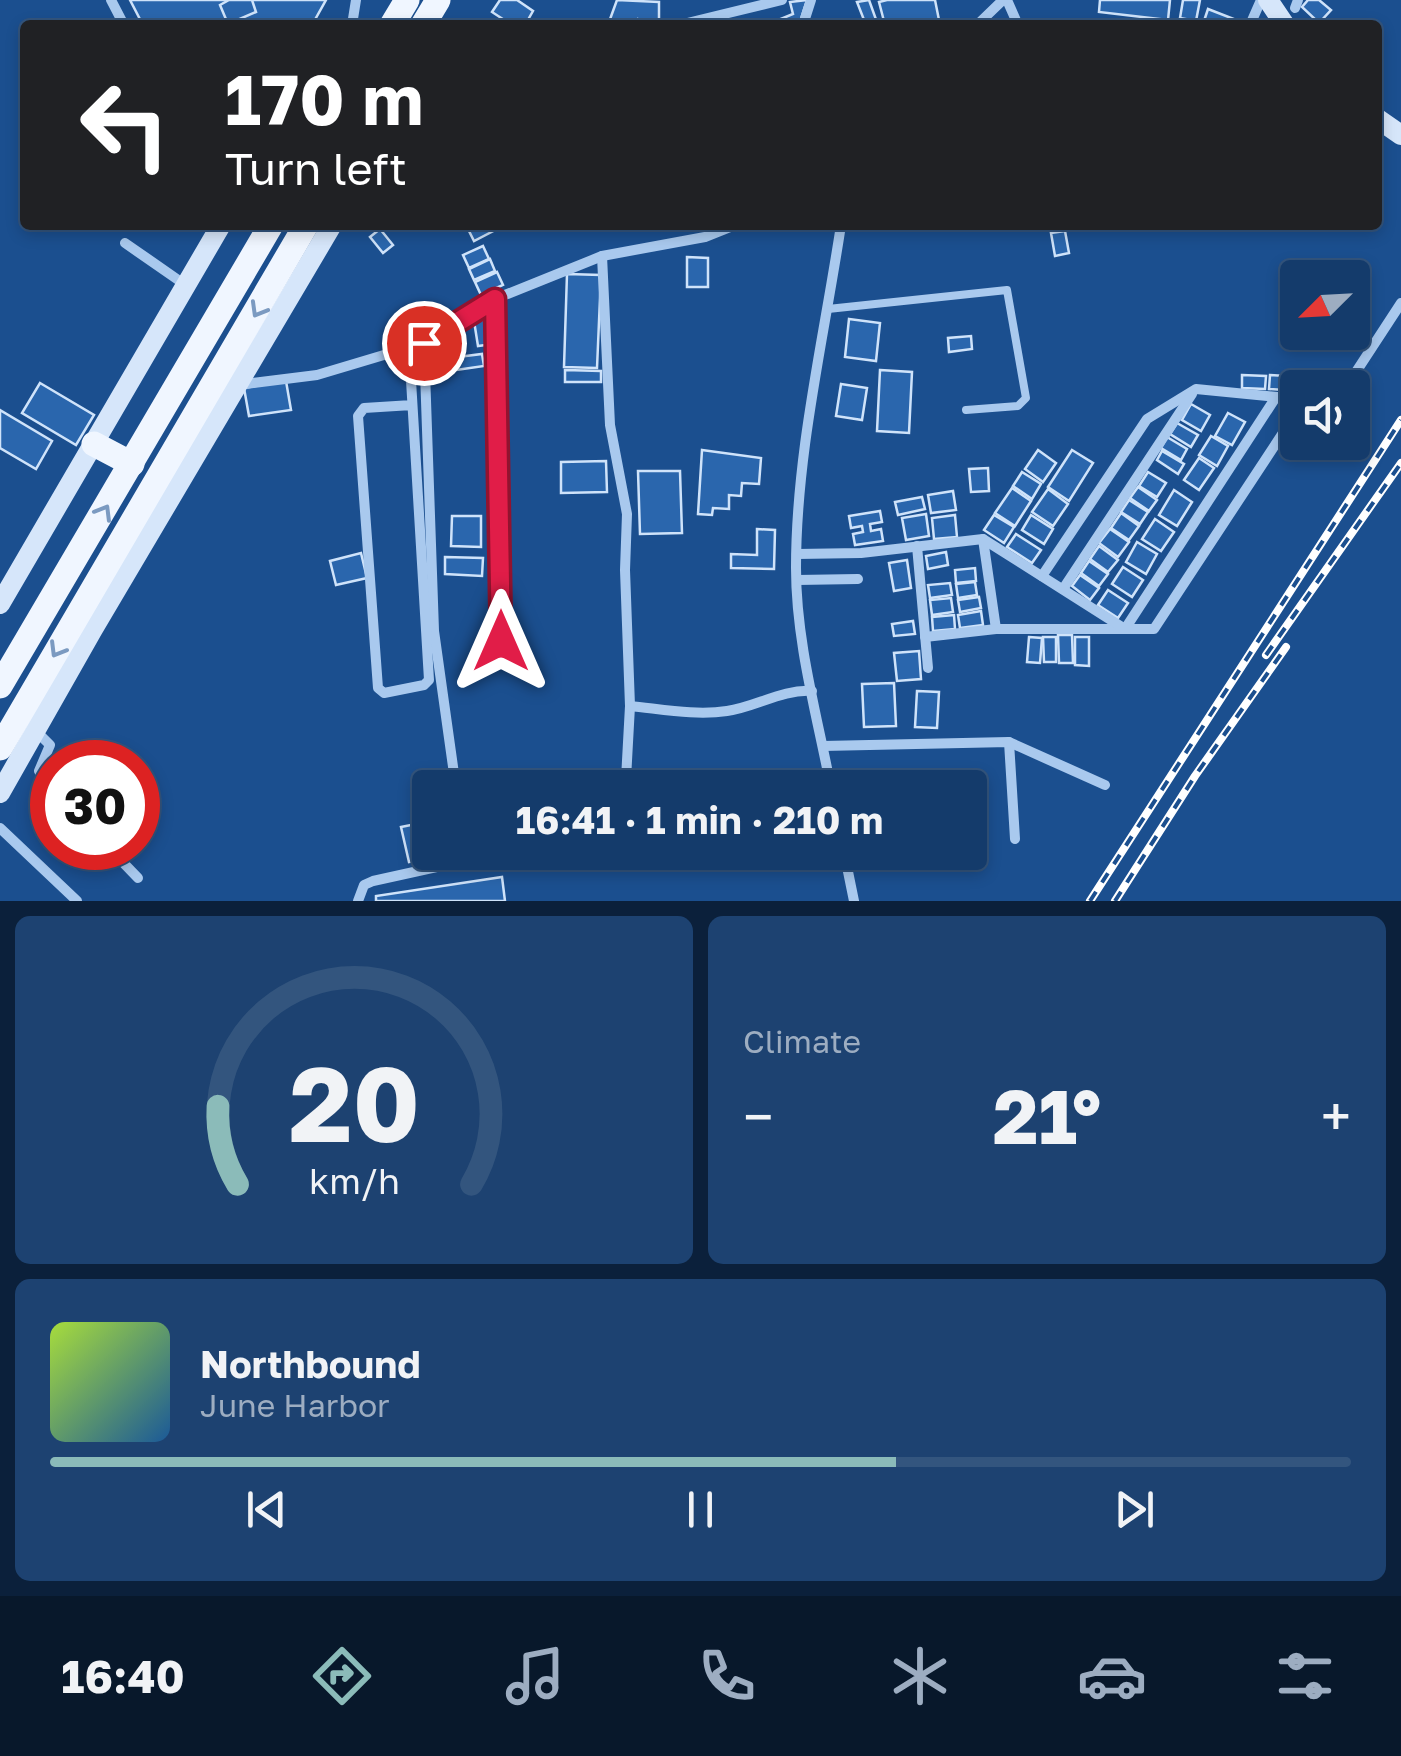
<!DOCTYPE html>
<html lang="en">
<head>
<meta charset="utf-8">
<style>
	:root { --surface:#143b6b; --page:#1d4271; --text:#f1f3f6; --muted:#9dadc1; --line:#33557e; --accent:#8bbbb9 }
	body { margin:0; font-family:"Golos Text",sans-serif; background:var(--page); color:var(--text); height:100vh; display:flex; flex-direction:column; font-size:38px; white-space:nowrap }
	* { box-sizing:border-box; margin:0 }
	p { font-size:32px; color:var(--muted) }
	.icon { flex:none; width:55px; height:55px; fill:none; stroke:currentColor; stroke-width:2; stroke-linecap:round; stroke-linejoin:round }
	.map { position:relative; height:901px; overflow:hidden }
	.side { display:flex; flex-direction:column; gap:15px; padding:15px; background:#0b203b; flex:1 }
	.side>* { flex:none }
	.guide { position:absolute; left:20px; top:20px; width:1362px; height:210px; border-radius:10px; box-shadow:0 5px 15px #0003,0 0 0 2px var(--line); background:#202124; color:#fff; overflow:hidden }
	.needle { width:65px; rotate:246deg }
	.fabs { position:absolute; left:1280px; top:260px; display:grid; gap:20px }
	.fabs a { display:grid; place-items:center; width:90px; height:90px; border-radius:10px; background:var(--surface); box-shadow:0 5px 15px #0003,0 0 0 2px var(--line); font-size:50px }
	.speed { position:absolute; left:30px; top:740px; display:flex; gap:20px; font-size:50px; font-weight:700; text-align:center }
	.speed>* { display:grid; place-content:center; width:130px; height:130px; border-radius:50%; background:var(--surface); box-shadow:0 5px 15px #0003,0 0 0 2px var(--line); line-height:1 }
	.speed .limit { border:15px solid #d22; background:#fff; color:#111 }
	.pin { position:absolute; display:grid; place-items:center; width:85px; height:85px; color:#fff; margin:-42px; border:5px solid #fff; border-radius:50%; box-shadow:0 2px 10px #0007 }
	.me { position:absolute; width:110px; margin:-55px; rotate:0deg; stroke-linejoin:round; filter:drop-shadow(0 0 8px #0008) }
	.turn { display:flex; align-items:center; gap:35px; height:210px; padding:0 40px; font-size:45px }
	.turn .icon { width:130px; height:130px; stroke-width:2.5 }
	.turn b { display:block; font-size:70px; line-height:85px }
	.big { font-size:75px; font-weight:700; line-height:1.1 }
	.side .card { flex:1; display:flex; flex-direction:column; justify-content:center; gap:15px; min-width:0; padding:0 35px; border-radius:15px; background:var(--page) }
	.side .dial { align-items:center; gap:0 }
	.dial svg { height:260px; overflow:visible; fill:none; stroke:var(--line); stroke-width:7; stroke-linecap:round; text-anchor:middle }
	.dial text { fill:var(--text); stroke:none }
	.song { display:flex; align-items:center; gap:30px }
	.cover { width:120px; height:120px; border-radius:15px; background:linear-gradient(135deg,hsl(80 70% 55%),hsl(210 70% 35%)) }
	.played { height:10px; border-radius:5px; background:linear-gradient(90deg,var(--accent) 65%,var(--line) 65%) }
	.keys { display:flex; justify-content:space-around; direction:ltr }
	.heat { display:flex; justify-content:space-between; align-items:center; font-size:55px; direction:ltr }
	.side .tiles { flex:1; display:grid; gap:15px; grid-template-columns:1fr 1fr }
	.card:last-child { grid-column:span 2 }
	.trip { position:absolute; left:412px; top:770px; width:575px; height:100px; border-radius:10px; background:var(--surface); box-shadow:0 5px 15px #0003,0 0 0 2px var(--line); font-weight:700; line-height:100px; text-align:center }
	.menu { display:flex; height:160px; justify-content:space-around; align-items:center; background:#08182b; color:var(--muted) }
	.menu .icon { width:70px; height:70px }
	.menu .active { color:var(--accent) }
	.menu b { font-size:45px; color:var(--text) }
	.map>svg:first-child { display:block }
	.building { fill:#2a66ad; stroke:#cfe3fa; stroke-width:2.5 }
	.lines { fill:none; stroke-linecap:round; stroke-linejoin:round }
	.lane { stroke:#a9c9ee; stroke-width:8 }
	.street { stroke:#a9c9ee; stroke-width:10 }
	.secondary { stroke:#d6e6fa; stroke-width:20 }
	.primary { stroke:#f0f6ff; stroke-width:25 }
	.rail-casing { stroke:#fff; stroke-width:8 }
	.rail { stroke:#1b4f8f; stroke-width:4; stroke-dasharray:11; stroke-linecap:butt }
	.oneway { stroke:#7b9ac1 }
	.route-casing { stroke:#92132f; stroke-width:25 }
	.route { stroke:#e11d48; stroke-width:18 }
</style>
</head>
<body>
<div class="map">
<svg width="1401" height="901" viewBox="0 0 1401 901">
	<rect width="100%" height="100%" fill="#1b4f8f"/>
	<g class="building">
		<path d="M130 0H326L312 25H143Z"/>
		<path d="M229 0H252L256 12 228 24 220 5Z"/>
		<path d="M500 0H517L533 11 525 25H512L492 12Z"/>
		<path d="M617 0 659 2V25L638 19 637 25 609 22Z"/>
		<path d="M807 0 799 25H766L793 14 790 2Z"/>
		<path d="M869 0 878 25H866L857 2Z"/>
		<path d="M887 0H935L940 25H885L879 2Z"/>
		<path d="M1100 0H1170L1168 20 1099 12Z"/>
		<path d="M1183 0H1200L1196 21 1180 18Z"/>
		<path d="M1308 0H1319L1331 10 1319 23 1302 7Z"/>
		<path d="M1208 9 1239 21 1238 25 1204 21Z"/>
		<path d="M466 225H500L501 227 474 241Z"/>
		<path d="M380 229 393 245 383 253 370 237Z"/>
		<path d="M1065 231 1069 253 1055 256 1051 233Z"/>
		<path d="M483 246 489 259 469 268 463 255Z"/>
		<path d="M687 257 708 258V287H687Z"/>
		<path d="M490 259 495 271 474 280 469 269Z"/>
		<path d="M497 272 503 285 481 295 475 282Z"/>
		<path d="M567 274 601 275 597 368 564 367Z"/>
		<path d="M489 319 493 344 478 346 474 321Z"/>
		<path d="M849 319 880 323 876 361 845 357Z"/>
		<path d="M971 336 972 349 949 352 948 338Z"/>
		<path d="M482 354 484 366 428 374 426 361Z"/>
		<path d="M565 370 601 371V382H565Z"/>
		<path d="M880 370 912 372 909 433 877 431Z"/>
		<path d="M1242 375 1266 376 1265 389 1242 388Z"/>
		<path d="M1270 375 1301 377 1300 388 1298 391 1269 389Z"/>
		<path d="M286 381 291 410 249 416 244 388Z"/>
		<path d="M40 383 94 415 76 445 22 413Z"/>
		<path d="M841 384 867 388 862 420 836 416Z"/>
		<path d="M1191 404 1210 415 1201 431 1182 420Z"/>
		<path d="M0 410 52 441 36 469 0 448Z"/>
		<path d="M1228 413 1245 422 1232 445 1215 436Z"/>
		<path d="M1177 423 1198 435 1191 447 1170 434Z"/>
		<path d="M1211 436 1228 446 1217 466 1199 455Z"/>
		<path d="M1167 437 1187 449 1181 460 1161 448Z"/>
		<path d="M702 450 761 458 759 484 742 483 741 496 729 495V509L713 508 712 515 698 514Z"/>
		<path d="M1038 450 1056 463 1043 482 1025 469Z"/>
		<path d="M1072 450 1093 463 1069 501 1048 487Z"/>
		<path d="M1162 451 1184 464 1178 474 1157 460Z"/>
		<path d="M1199 458 1214 468 1199 490 1184 480Z"/>
		<path d="M606 461 607 492 561 493V462Z"/>
		<path d="M988 468 989 491 971 492 969 469Z"/>
		<path d="M638 471H680L682 533 640 534Z"/>
		<path d="M1022 472 1041 484 1032 499 1013 486Z"/>
		<path d="M1148 472 1166 483 1157 497 1139 486Z"/>
		<path d="M1138 487 1157 500 1149 511 1130 498Z"/>
		<path d="M1012 488 1031 501 1015 526 995 513Z"/>
		<path d="M1048 489 1068 504 1053 526 1032 512Z"/>
		<path d="M1174 490 1192 502 1177 526 1159 515Z"/>
		<path d="M953 491 956 510 931 513 928 495Z"/>
		<path d="M922 497 925 509 898 515 895 502Z"/>
		<path d="M1129 500 1148 512 1140 524 1121 512Z"/>
		<path d="M880 511 882 522 870 524 871 531 881 529 883 541 855 545 853 534 863 532 862 526 851 528 849 516Z"/>
		<path d="M1121 513 1139 526 1129 540 1111 528Z"/>
		<path d="M926 514 929 536 906 540 902 518Z"/>
		<path d="M955 515 957 537 934 539 932 518Z"/>
		<path d="M994 515 1014 527 1004 543 984 530Z"/>
		<path d="M1031 515 1053 529 1044 544 1022 530Z"/>
		<path d="M452 516H481V547L451 546Z"/>
		<path d="M1155 519 1174 532 1161 551 1142 539Z"/>
		<path d="M757 529 775 530 774 569 731 568V554L757 555Z"/>
		<path d="M1110 529 1129 542 1118 557 1099 543Z"/>
		<path d="M1016 534 1041 550 1032 563 1007 547Z"/>
		<path d="M1137 542 1157 554 1146 574 1126 562Z"/>
		<path d="M1099 546 1118 560 1108 572 1090 559Z"/>
		<path d="M946 552 948 565 928 569 926 556Z"/>
		<path d="M361 553 367 578 336 585 330 561Z"/>
		<path d="M445 557 483 558 482 576 445 574Z"/>
		<path d="M907 560 911 588 894 591 889 563Z"/>
		<path d="M1089 561 1108 574 1099 586 1081 573Z"/>
		<path d="M1123 567 1143 580 1132 597 1112 584Z"/>
		<path d="M975 568 976 581 956 583 955 570Z"/>
		<path d="M1080 575 1099 588 1090 600 1072 586Z"/>
		<path d="M975 582 977 595 958 598 956 584Z"/>
		<path d="M950 583 952 595 930 598 928 585Z"/>
		<path d="M1108 590 1128 603 1118 618 1098 605Z"/>
		<path d="M979 597 981 608 960 612 958 600Z"/>
		<path d="M951 598 953 612 932 615 930 600Z"/>
		<path d="M981 611 983 625 960 628 958 615Z"/>
		<path d="M954 615 955 629 933 631 932 617Z"/>
		<path d="M913 621 915 634 894 636 892 624Z"/>
		<path d="M1058 635H1072L1073 663H1059Z"/>
		<path d="M1029 637 1042 638 1040 663 1027 662Z"/>
		<path d="M1043 637H1056V662H1044Z"/>
		<path d="M1075 637H1089V666L1075 665Z"/>
		<path d="M919 651 921 679 897 681 894 653Z"/>
		<path d="M894 683 896 726 864 727 862 684Z"/>
		<path d="M917 691 939 692 937 728 915 727Z"/>
		<path d="M411 825 419 860 409 862 401 827Z"/>
		<path d="M502 877 505 901H376V896Z"/>
	</g>
	<g class="lines">
		<path class="lane" d="M828 309 1007 290 1026 398 1018 406 966 410"/>
		<g class="street">
			<path d="M111 0 124 25"/>
			<path d="M1007 0 1018 25"/>
			<path d="M1295 8 1298 0"/>
			<path d="M352 25 356 0"/>
			<path d="M679 25 782 0"/>
			<path d="M803 25 811 0"/>
			<path d="M977 25 1003 0"/>
			<path d="M1250 25 1261 0"/>
			<path d="M125 243 184 284"/>
			<path d="M602 256 610 425 627 514 625 570 630 706 626 779"/>
			<path d="M495 299 501 641"/>
			<path d="M424 343 434 631 456 788"/>
			<path d="M409 347 429 680 424 685 384 693 378 688 358 416 364 408 412 405"/>
			<path d="M237 385 317 375 424 343 495 299 602 256 705 237 735 225"/>
			<path d="M1317 388 1325 379 1354 375 1401 303"/>
			<path d="M983 539 996 629H1125L1276 397"/>
			<path d="M917 546 928 668"/>
			<path d="M797 554 861 553 983 539 1125 629H1154L1298 410"/>
			<path d="M1042 576 1147 419 1196 389 1298 399"/>
			<path d="M797 580 858 579"/>
			<path d="M1063 589 1192 394"/>
			<path d="M925 637 996 629"/>
			<path d="M630 706C661 709 696 716 727 711 756 707 782 689 812 691"/>
			<path d="M37 732 50 745 39 771 52 788"/>
			<path d="M1009 742 1015 839"/>
			<path d="M823 746 1009 742 1105 785"/>
			<path d="M831 788C817 715 796 642 796 568 796 453 824 338 841 225"/>
			<path d="M0 828 77 901"/>
			<path d="M109 848 138 878"/>
			<path d="M844 852 854 901"/>
			<path d="M358 901 364 885 373 881 491 855"/>
		</g>
		<g class="secondary">
			<path d="M1268 0 1285 25"/>
			<path d="M1378 119 1401 135"/>
			<path d="M0 604 221 225"/>
			<path d="M0 793 93 629 332 225"/>
		</g>
		<g class="primary">
			<path d="M392 25 407 0"/>
			<path d="M423 25 438 0"/>
			<path d="M94 444 132 464"/>
			<path d="M0 686 271 225"/>
			<path d="M0 748 306 225"/>
		</g>
		<defs>
			<g id="rail">
				<path d="M1266 655 1401 463"/>
				<path d="M1090 901 1401 420"/>
				<path d="M1115 901 1195 776 1286 647"/>
			</g>
		</defs>
		<use href="#rail" class="rail-casing"/>
		<use href="#rail" class="rail"/>
	</g>
	<defs><path id="oneway-chevron" d="M-2-3.5L2.5 0L-2 3.5" fill="none" stroke-width="1.6" stroke-linecap="round" stroke-linejoin="round" transform="scale(2.5)"/></defs>
	<g class="oneway">
		<use href="#oneway-chevron" transform="translate(258 310) rotate(120)"/>
		<use href="#oneway-chevron" transform="translate(104 512) rotate(-59)"/>
		<use href="#oneway-chevron" transform="translate(57 650) rotate(121)"/>
	</g>
	<g class="lines">
		<defs>
			<path id="route" d="M424 343 495 299 501 641"/>
		</defs>
		<use href="#route" class="route-casing"/>
		<use href="#route" class="route"/>
	</g>
</svg>
<div class="fabs">
<a><svg class="needle" viewBox="-14 -14 28 28"><path d="M0-13l5 13h-10z" fill="#e53935"/><path d="M0 13l5-13h-10z" fill="#9dadc1"/></svg></a>
<a><svg class="icon" aria-label="sound" viewBox="0 0 24 24"><path d="M4 9h4l5-4v14l-5-4H4zM17 9q2 3 0 6"/></svg></a>
</div>
<div class="speed"><div class="limit">30</div></div>
<div class="pin" style="left:424px;top:343px;background:#d93025"><svg class="icon" aria-label="arrive" viewBox="0 0 24 24"><path d="M6 21V4h12l-3 4 3 4H6"/></svg></div>
<svg class="me" style="left:501px;top:641px" viewBox="-20 -20 40 40"><path d="M0-17L14 15 0 8-14 15z" fill="#e11d48" stroke="#fff" stroke-width="4"/></svg>
<div class="trip">16:41 · 1 min · 210 m</div>
<div class="guide">
<div class="turn"><svg class="icon" aria-label="left" viewBox="0 0 24 24"><path d="M17 20v-9H6M10 6l-5 5 5 5"/></svg><div><b>170 m</b>Turn left</div></div>
</div>
</div>
<section class="side">
<div class="tiles">
<div class="card dial"><svg viewBox="0 0 100 80">
<path d="M14 69A42 42 0 1 1 86 69"/>
<path d="M14 69A42 42 0 0 1 8 45" stroke="#8bbbb9"/>
<text x="50" y="56" font-size="32" font-weight="700">20</text>
<text x="50" y="72" font-size="11">km/h</text>
</svg></div>
<div class="card"><p>Climate</p>
<div class="heat"><a>−</a><b class="big">21°</b><a>+</a></div>
</div>
<div class="card">
<div class="song"><i class="cover"></i><div><b>Northbound</b><p>June Harbor</p></div></div>
<div class="played"></div>
<div class="keys"><svg class="icon" aria-label="previous" viewBox="0 0 24 24"><path d="M18 5L8 12l10 7zM5 5v14"/></svg><svg class="icon" aria-label="pause" viewBox="0 0 24 24"><path d="M8 5v14M16 5v14"/></svg><svg class="icon" aria-label="next" viewBox="0 0 24 24"><path d="M6 5l10 7-10 7zM19 5v14"/></svg></div>
</div>
</div>
</section>
<nav class="menu">
<b>16:40</b>
<svg class="icon active" aria-label="directions" viewBox="0 0 24 24"><path d="M12 3l9 9-9 9-9-9zM9 14v-3h6M13 9l2 2-2 2"/></svg>
<svg class="icon" aria-label="music" viewBox="0 0 24 24"><path d="M9 18V5l10-2v13"/><circle cx="6" cy="18" r="3"/><circle cx="16" cy="16" r="3"/></svg>
<svg class="icon" aria-label="phone" viewBox="0 0 24 24"><path d="M5 4h4l2 5-3 2q2 4 5 5l2-3 5 2v4C11 20 4 13 5 4z"/></svg>
<svg class="icon" aria-label="climate" viewBox="0 0 24 24"><path d="M12 3v18M4 7l16 10M4 17L20 7"/></svg>
<svg class="icon" aria-label="car" viewBox="0 0 24 24"><path d="M5 17H2v-5l4-1 3-4h7l3 4 3 1v5h-3M9 17h6M6 11h13"/><circle cx="7" cy="17" r="2"/><circle cx="17" cy="17" r="2"/></svg>
<svg class="icon" aria-label="filters" viewBox="0 0 24 24"><path d="M4 7h16M4 17h16"/><circle cx="9" cy="7" r="2"/><circle cx="15" cy="17" r="2"/></svg>
</nav>
</body>
</html>
